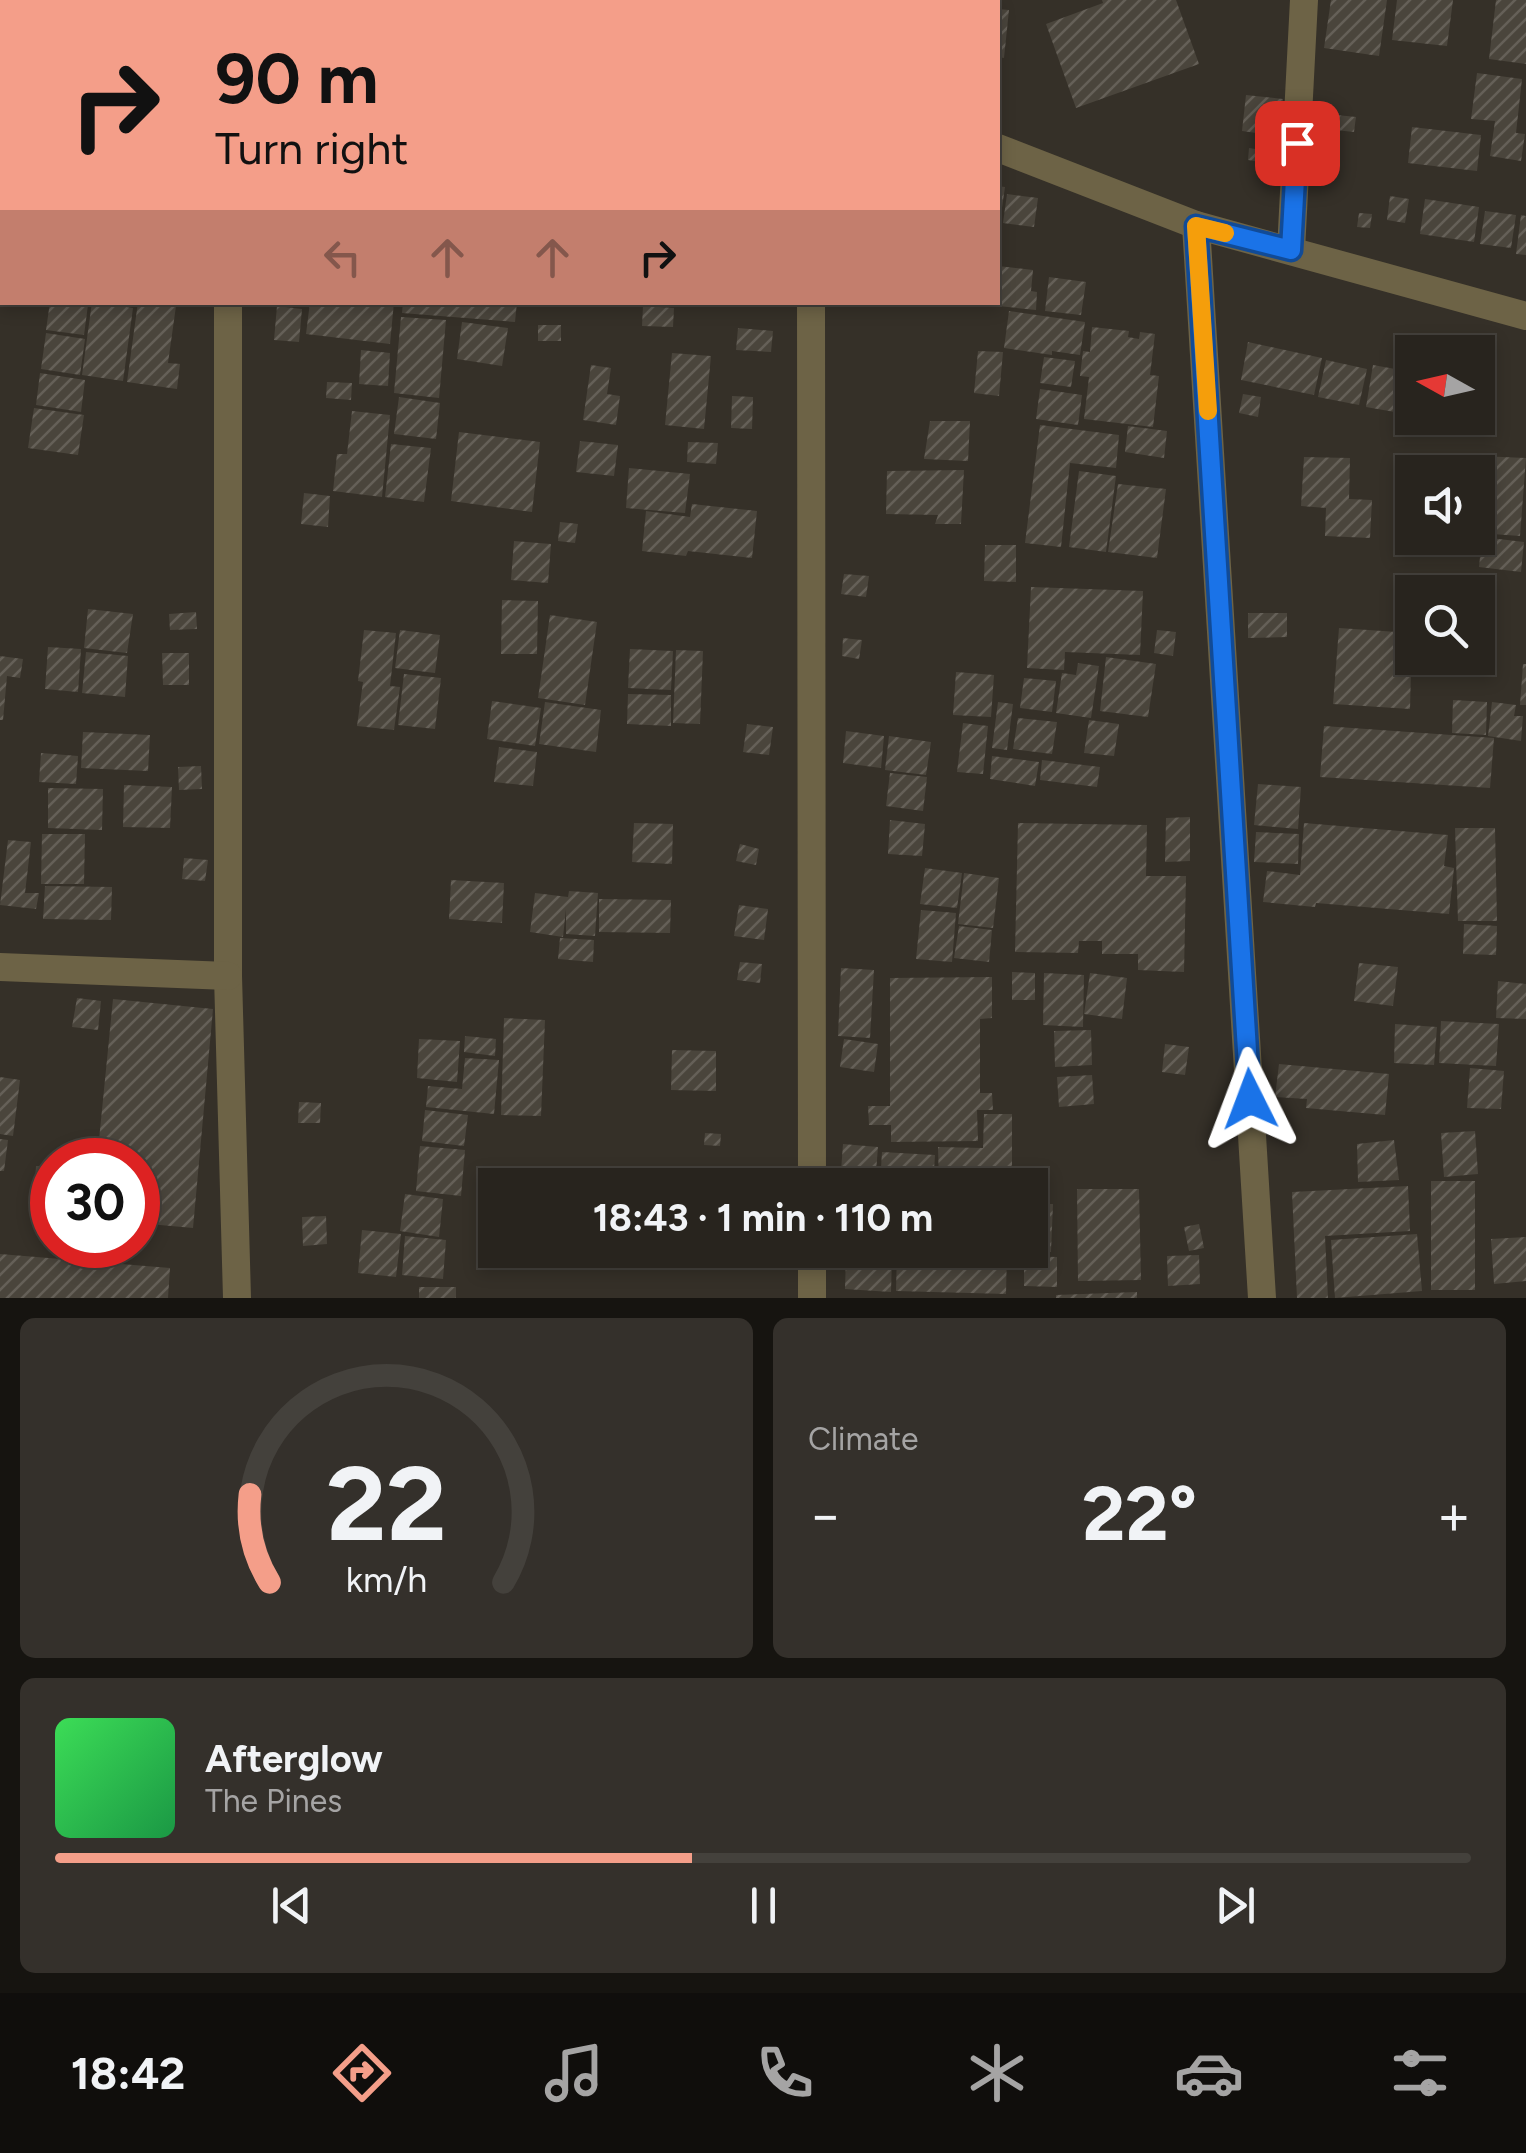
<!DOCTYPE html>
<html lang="en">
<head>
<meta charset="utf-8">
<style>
	:root { --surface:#28241e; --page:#34302b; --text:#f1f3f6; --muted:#a5a4a4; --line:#44413c; --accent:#f49e89 }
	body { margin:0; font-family:Figtree,sans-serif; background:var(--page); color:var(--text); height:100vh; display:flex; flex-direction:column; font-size:38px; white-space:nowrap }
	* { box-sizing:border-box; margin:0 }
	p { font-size:32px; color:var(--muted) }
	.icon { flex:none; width:55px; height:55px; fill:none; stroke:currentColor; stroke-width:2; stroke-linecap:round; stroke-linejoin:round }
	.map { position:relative; height:1298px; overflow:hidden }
	.side { display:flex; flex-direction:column; gap:20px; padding:20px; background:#161410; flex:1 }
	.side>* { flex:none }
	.banner { position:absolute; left:0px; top:0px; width:1000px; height:305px; box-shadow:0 5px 15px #0003,0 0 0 2px var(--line); background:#f49e89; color:#111; overflow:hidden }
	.needle { width:65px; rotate:278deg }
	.buttons { position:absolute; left:1395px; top:335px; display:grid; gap:20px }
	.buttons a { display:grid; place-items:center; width:100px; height:100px; border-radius:0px; background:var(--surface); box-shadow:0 5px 15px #0003,0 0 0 2px var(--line); font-size:50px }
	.speed { position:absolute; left:30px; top:1138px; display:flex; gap:20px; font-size:50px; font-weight:700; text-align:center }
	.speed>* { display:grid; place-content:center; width:130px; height:130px; border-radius:50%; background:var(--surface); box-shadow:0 5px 15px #0003,0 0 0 2px var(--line); line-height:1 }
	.speed .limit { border:15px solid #d22; background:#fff; color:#111 }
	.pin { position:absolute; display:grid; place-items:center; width:85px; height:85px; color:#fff; margin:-42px; border-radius:20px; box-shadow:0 5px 15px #0006 }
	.me { position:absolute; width:110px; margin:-55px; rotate:357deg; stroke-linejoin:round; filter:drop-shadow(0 0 8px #0008) }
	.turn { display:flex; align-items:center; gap:35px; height:210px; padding:0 50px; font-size:45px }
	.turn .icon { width:130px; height:130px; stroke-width:2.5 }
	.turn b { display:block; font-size:70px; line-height:85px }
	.lanes { display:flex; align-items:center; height:95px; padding:0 50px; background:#0003; justify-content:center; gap:50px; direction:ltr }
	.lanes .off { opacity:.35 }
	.big { font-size:75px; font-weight:700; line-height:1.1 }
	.side .tile { flex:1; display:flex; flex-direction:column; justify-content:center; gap:15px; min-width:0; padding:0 35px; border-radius:15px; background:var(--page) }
	.side .dial { align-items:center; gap:0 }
	.dial svg { height:260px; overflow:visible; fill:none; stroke:var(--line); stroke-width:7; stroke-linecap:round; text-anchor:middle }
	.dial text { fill:var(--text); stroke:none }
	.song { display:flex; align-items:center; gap:30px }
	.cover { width:120px; height:120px; border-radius:15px; background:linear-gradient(135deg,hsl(130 70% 55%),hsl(140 70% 35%)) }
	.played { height:10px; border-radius:5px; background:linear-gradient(90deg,var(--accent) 45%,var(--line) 45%) }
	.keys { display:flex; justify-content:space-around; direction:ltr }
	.heat { display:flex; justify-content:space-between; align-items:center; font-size:55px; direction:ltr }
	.side .tiles { flex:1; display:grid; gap:20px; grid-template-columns:1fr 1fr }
	.tile:last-child { grid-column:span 2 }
	.trip { position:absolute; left:478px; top:1168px; width:570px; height:100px; border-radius:0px; background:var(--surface); box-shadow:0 5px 15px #0003,0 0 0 2px var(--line); font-weight:700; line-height:100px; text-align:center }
	.menu { display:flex; height:160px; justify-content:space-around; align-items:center; background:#100e0c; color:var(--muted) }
	.menu .icon { width:70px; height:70px }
	.menu .current { color:var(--accent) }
	.menu b { font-size:45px; color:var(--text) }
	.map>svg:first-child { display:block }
	.building { fill:url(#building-hatch) }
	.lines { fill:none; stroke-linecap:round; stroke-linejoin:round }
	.minor { stroke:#6d6346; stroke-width:28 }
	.route-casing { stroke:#114b97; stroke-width:25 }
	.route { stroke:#1a73e8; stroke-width:18 }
	.slow { stroke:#f59e0b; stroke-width:18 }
</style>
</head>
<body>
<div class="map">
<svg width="1526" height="1298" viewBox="0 0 1526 1298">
	<defs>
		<pattern id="building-hatch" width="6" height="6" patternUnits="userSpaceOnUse" patternTransform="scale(2.5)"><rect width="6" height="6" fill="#4a453c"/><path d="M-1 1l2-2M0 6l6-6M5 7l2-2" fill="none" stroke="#656058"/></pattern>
	</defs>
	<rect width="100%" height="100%" fill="#353028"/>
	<g class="building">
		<path d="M1102 0H1176L1199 64 1076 108 1046 24 1103 3Z"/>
		<path d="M1331 0H1387L1379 56 1324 48Z"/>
		<path d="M1397 0H1453L1447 46 1392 40Z"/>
		<path d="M1496 0H1526V64L1489 59Z"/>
		<path d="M998 9 1009 10 1004 58 998 57Z"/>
		<path d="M1477 73 1522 79 1516 133 1525 134 1521 161 1490 156 1495 121 1471 119Z"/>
		<path d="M1246 95 1283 99 1278 136 1242 131Z"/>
		<path d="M1337 115 1356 117 1354 132 1335 130Z"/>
		<path d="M1412 127 1481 135 1477 171 1408 163Z"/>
		<path d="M1249 148 1268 151 1266 163 1248 160Z"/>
		<path d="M998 186 1005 187 1000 222H998Z"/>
		<path d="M1007 194 1038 198 1034 227 1003 223Z"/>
		<path d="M1390 196 1409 199 1405 223 1387 220Z"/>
		<path d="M1425 199 1479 207 1474 242 1420 234Z"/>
		<path d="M1485 211 1516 215 1511 248 1480 244Z"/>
		<path d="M1359 213 1372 214 1370 228 1357 227Z"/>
		<path d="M1521 215 1526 216V255L1516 254Z"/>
		<path d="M998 266 1033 270 1031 291 1037 292 1036 310 998 306Z"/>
		<path d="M1049 277 1086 282 1081 315 1045 311Z"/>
		<path d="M50 302 88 305 84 335 46 330Z"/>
		<path d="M92 302 133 308 123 381 82 375Z"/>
		<path d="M138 302 176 306 168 363 180 364 177 389 127 382Z"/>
		<path d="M310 302H394L390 344 306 334Z"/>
		<path d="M403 302H517L515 322 402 313Z"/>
		<path d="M277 306 302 309 299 342 274 340Z"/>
		<path d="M643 306 674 308 673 327 642 326Z"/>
		<path d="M1009 311 1085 322 1080 355 1052 351V355L1004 348Z"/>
		<path d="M401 317 446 320 439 398 394 393Z"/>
		<path d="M462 322 508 328 502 366 457 359Z"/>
		<rect x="538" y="325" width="23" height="16"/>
		<path d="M1092 327 1129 331 1128 337 1139 339 1140 332 1155 334 1150 375 1159 376 1153 427 1084 419 1089 377 1080 376 1083 351 1090 352Z"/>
		<path d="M738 328 773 331 771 352 736 350Z"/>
		<path d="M46 333 85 339 80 375 41 369Z"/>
		<path d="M1248 342 1322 358 1314 395 1241 380Z"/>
		<path d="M361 350 390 353 388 386 359 384Z"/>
		<path d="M978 351 1003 352 999 396 974 393Z"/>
		<path d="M672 353 711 356 704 429 665 425Z"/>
		<path d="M1044 357 1075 361 1071 387 1040 383Z"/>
		<path d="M1326 360 1367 369 1359 405 1318 397Z"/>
		<path d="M591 365 611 368 607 394 620 396 616 425 583 420Z"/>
		<path d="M1373 365 1412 372V415L1366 407Z"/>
		<path d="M40 373 85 380 81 412 36 405Z"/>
		<path d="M327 382 352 383 351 400 326 398Z"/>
		<path d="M1040 389 1082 395 1078 425 1036 419Z"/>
		<path d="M1243 394 1261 397 1258 417 1239 413Z"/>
		<path d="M732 396 753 397 752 429 731 428Z"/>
		<path d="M399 397 440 403 436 439 394 434Z"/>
		<path d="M34 408 84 415 78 455 28 448Z"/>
		<path d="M352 411 390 415 382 497 333 491 337 454H347Z"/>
		<path d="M930 421H970L968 461 924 459Z"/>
		<path d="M1040 425 1119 435 1116 468 1070 463 1061 547 1025 543Z"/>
		<path d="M1128 426 1167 431 1164 458 1125 452Z"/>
		<path d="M459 432 540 442 532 512 451 501Z"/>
		<path d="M580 441 618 445 614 476 576 472Z"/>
		<path d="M688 442 718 443 716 464 687 462Z"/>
		<path d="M391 444 431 448 424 502 385 497Z"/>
		<path d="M1479 456 1526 458 1520 536 1478 533Z"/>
		<path d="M1304 457 1350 458 1349 499 1372 500 1370 538 1325 536 1326 508 1301 506Z"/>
		<path d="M629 468 690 474 685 513 626 508Z"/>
		<path d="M964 470 961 524H935L938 515 886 514 887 471Z"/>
		<path d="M1079 471 1116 476 1106 552 1069 547Z"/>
		<path d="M1118 484 1166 489 1157 558 1108 552Z"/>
		<path d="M304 493 330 496 328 527 301 524Z"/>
		<path d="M692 504 757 511 752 558 688 551 686 556 642 551 646 511 690 517Z"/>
		<path d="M560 522 578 524 575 543 558 541Z"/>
		<path d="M1482 537 1524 542 1521 572 1479 567Z"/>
		<path d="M514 541 551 544 548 583 511 580Z"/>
		<path d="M985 545H1016V582L984 581Z"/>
		<path d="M844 574 869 576 866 597 841 594Z"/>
		<path d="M1031 587 1143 591 1140 655 1065 652 1064 670 1027 668Z"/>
		<path d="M502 600 538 601 537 654H501Z"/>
		<path d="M88 609 133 614 127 653 84 648Z"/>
		<path d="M196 612 197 629 170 630 169 614Z"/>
		<path d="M1248 613H1287V637L1248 638Z"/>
		<path d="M550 615 597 622 585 705 538 698Z"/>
		<path d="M1339 628 1412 633 1410 709 1333 704Z"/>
		<path d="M364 630 396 633 390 686 400 687 394 730 357 726 363 682 358 681Z"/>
		<path d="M400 630 440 635 435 673 395 668Z"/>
		<path d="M1157 630 1176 632 1173 656 1154 653Z"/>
		<path d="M843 638 862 640 859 659 842 656Z"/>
		<path d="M48 647 81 649 78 692 45 689Z"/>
		<path d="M630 649 673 651 671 690 628 688Z"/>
		<path d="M676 650 703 651 700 724 673 723Z"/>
		<path d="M86 652 128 656 125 697 82 693Z"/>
		<path d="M162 653H189V685H163Z"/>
		<path d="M0 656 23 659 20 678 7 676 3 720H0Z"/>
		<path d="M1106 657 1156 664 1148 717 1100 711Z"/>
		<path d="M1078 663 1099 666 1091 718 1056 713 1062 673 1076 675Z"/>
		<path d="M1523 664H1526V705H1520Z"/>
		<path d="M956 672 994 675 991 717 953 715Z"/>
		<path d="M404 674 441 678 435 729 398 725Z"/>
		<path d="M1024 678 1056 681 1052 712 1020 708Z"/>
		<path d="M628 694 671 695V726L627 724Z"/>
		<path d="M1453 700 1487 702 1486 735 1452 733Z"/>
		<path d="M492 701 541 708 535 746 487 739Z"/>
		<path d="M545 702 601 710 596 752 539 744Z"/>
		<path d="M998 702 1013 704 1007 750 992 748Z"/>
		<path d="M1492 702 1516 705 1514 716H1523L1521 741 1488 736Z"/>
		<path d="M1018 718 1057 722 1052 754 1013 749Z"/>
		<path d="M1089 720 1119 724 1114 756 1084 753Z"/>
		<path d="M963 723 988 726 983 774 957 772Z"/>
		<path d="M747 724 773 727 769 755 743 752Z"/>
		<path d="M1324 726 1494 738 1490 788 1320 777Z"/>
		<path d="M846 731 884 736 881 768 843 763Z"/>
		<path d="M83 732 150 735 148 771 81 768Z"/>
		<path d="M889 736 931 742 926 775 885 770Z"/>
		<path d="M499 747 537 752 533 786 494 782Z"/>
		<path d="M41 753 78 756 76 784 39 782Z"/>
		<path d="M992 756 1039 762 1035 786 990 779Z"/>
		<path d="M1042 760 1100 767 1097 787 1040 780Z"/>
		<path d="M201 766 202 789 179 790 178 767Z"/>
		<path d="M890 773 927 777 923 811 886 806Z"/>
		<path d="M1258 784 1301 787 1298 829 1254 825Z"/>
		<path d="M124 785 172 787 170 828 123 827Z"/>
		<path d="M48 788 103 789 102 830 48 828Z"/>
		<path d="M1190 817V861L1165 862 1166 818Z"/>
		<path d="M890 820 925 824 922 856 888 854Z"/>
		<path d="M634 823 673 824 672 864 632 862Z"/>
		<path d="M1018 823 1147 825 1146 876H1186L1184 972 1138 970V954H1102V941H1079L1078 953 1015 952Z"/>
		<path d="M1304 823 1448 835 1444 866 1454 868 1449 914 1316 903 1315 907 1263 902 1267 871 1300 875Z"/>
		<path d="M1455 828H1495L1497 921H1458Z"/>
		<path d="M1256 832 1299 834 1298 864 1254 862Z"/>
		<path d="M42 834H85L84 884H41Z"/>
		<path d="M8 840 31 842 25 893H39L36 909 0 905Z"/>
		<path d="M740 844 759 849 756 865 736 861Z"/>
		<path d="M184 858 208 860 205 881 182 879Z"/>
		<path d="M925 868 962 873 957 908 920 904Z"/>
		<path d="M964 873 999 878 993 928 958 924Z"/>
		<path d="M451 880 504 883 502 923 449 919Z"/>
		<path d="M45 886 112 887 111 920 43 919Z"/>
		<path d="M569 891 598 893 595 936 566 934V909L563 937 530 932 535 893 568 897Z"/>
		<path d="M599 899 671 900 670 933 599 932Z"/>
		<path d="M739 905 768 909 764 940 734 936Z"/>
		<path d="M921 910 956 913 952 962 916 959Z"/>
		<path d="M1464 924 1497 926 1496 955 1463 954Z"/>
		<path d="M959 926 992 930 989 962 954 958Z"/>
		<path d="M560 938 594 940 593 962 558 959Z"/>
		<path d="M740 962 762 964 760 983 737 980Z"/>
		<path d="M1359 963 1398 967 1393 1006 1354 1001Z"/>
		<path d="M841 968 874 970 870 1038 838 1036Z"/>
		<path d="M1012 972 1035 973V1000H1012Z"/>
		<path d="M1044 973 1084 975 1083 1027 1043 1025Z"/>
		<path d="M1090 973 1127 978 1122 1019 1084 1014Z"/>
		<path d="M992 977V1018L980 1019V1093H992L993 1110H977L978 1141 891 1142V1125H869L868 1106H890V978Z"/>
		<path d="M1498 981 1526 984V1019L1496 1018Z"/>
		<path d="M77 998 101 1001 98 1030 72 1027Z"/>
		<path d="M113 999 213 1009 193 1228 138 1223V1160H97Z"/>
		<path d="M504 1018 545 1020 541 1116 501 1115Z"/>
		<path d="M1441 1021 1499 1024 1496 1066 1439 1063Z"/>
		<path d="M1395 1024 1437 1027 1434 1065 1394 1063Z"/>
		<path d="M1091 1030 1092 1065 1055 1067 1054 1031Z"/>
		<path d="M465 1036 496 1039 495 1056 464 1052Z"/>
		<path d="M419 1039 460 1041 457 1082 417 1078Z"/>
		<path d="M844 1039 878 1044 874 1072 840 1067Z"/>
		<path d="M1165 1044 1189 1047 1185 1075 1162 1072Z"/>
		<path d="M672 1050 716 1051V1091L671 1090Z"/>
		<path d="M465 1058 499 1060 494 1114 426 1107 428 1086 462 1089Z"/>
		<path d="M1279 1064 1389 1074 1385 1115 1306 1108 1307 1099 1275 1097Z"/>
		<path d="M1470 1068 1504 1071 1501 1109 1467 1108Z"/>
		<path d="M1092 1075 1094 1104 1059 1107 1057 1077Z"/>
		<path d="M0 1077 20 1080 13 1136 0 1134Z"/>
		<path d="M299 1102 321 1103 320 1123H298Z"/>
		<path d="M425 1110 468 1115 464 1146 422 1141Z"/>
		<path d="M984 1114H1012V1185H939L938 1147 983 1148Z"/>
		<path d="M1475 1131 1478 1174 1444 1177 1441 1133Z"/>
		<path d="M705 1133 721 1134 720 1146 704 1145Z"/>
		<path d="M0 1139 8 1140 4 1171H0Z"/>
		<path d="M1394 1140 1399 1180 1358 1182 1357 1144Z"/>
		<path d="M843 1144 878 1147 875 1185H840Z"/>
		<path d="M420 1146 465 1150 461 1196 416 1191Z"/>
		<path d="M882 1152 935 1155 933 1185H880Z"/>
		<path d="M36 1166H52V1195L34 1194Z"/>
		<path d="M735 1167 760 1169 759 1185H734Z"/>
		<rect x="1431" y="1181" width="44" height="109"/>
		<path d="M1408 1186 1410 1231 1325 1236 1328 1298H1297L1292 1192Z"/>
		<path d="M1077 1189H1139L1141 1280 1078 1281Z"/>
		<path d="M405 1194 443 1199 439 1237 400 1231Z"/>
		<path d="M1030 1204H1053L1051 1252 1030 1251Z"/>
		<path d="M326 1216 327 1244 303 1246 302 1217Z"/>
		<path d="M1199 1224 1204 1248 1189 1251 1184 1227Z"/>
		<path d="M362 1230 401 1234 396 1277 358 1273Z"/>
		<path d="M1417 1234 1422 1291 1335 1298 1331 1240Z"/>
		<path d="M405 1236 446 1240 443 1279 402 1275Z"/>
		<path d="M1526 1237V1281L1494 1284 1491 1239Z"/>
		<path d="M897 1250H1007L1006 1294 896 1291Z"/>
		<path d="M0 1254 170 1268 168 1298H0Z"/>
		<path d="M846 1255 892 1257 891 1292 845 1289Z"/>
		<path d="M1199 1255 1200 1284 1168 1286 1167 1256Z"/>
		<path d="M1024 1256 1057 1257V1287L1024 1286Z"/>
		<rect x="419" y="1287" width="37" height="11"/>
		<path d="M1137 1292V1298H1056V1295Z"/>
	</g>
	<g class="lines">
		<g class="minor">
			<path d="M586 0 593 2"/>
			<path d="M229 2V0"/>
			<path d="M727 2V0"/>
			<path d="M998 148 1196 225 1526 316"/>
			<path d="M1196 225 1262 1298"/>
			<path d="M1291 250 1304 0"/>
			<path d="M228 302V976L237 1298"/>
			<path d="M811 302 812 1185"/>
			<path d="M0 967 228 976"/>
			<path d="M812 1250V1298"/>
		</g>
	</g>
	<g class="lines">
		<defs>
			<path id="route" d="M1250 1099 1196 226 1291 250 1297 143"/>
		</defs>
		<use href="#route" class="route-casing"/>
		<use href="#route" class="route"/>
		<path class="slow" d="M1208 411 1196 226 1225 233"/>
	</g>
</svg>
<div class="buttons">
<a><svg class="needle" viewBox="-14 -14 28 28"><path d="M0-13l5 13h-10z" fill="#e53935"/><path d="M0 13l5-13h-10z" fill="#a5a4a4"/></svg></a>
<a><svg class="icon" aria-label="sound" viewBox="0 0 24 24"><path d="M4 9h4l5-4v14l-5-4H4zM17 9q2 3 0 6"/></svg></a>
<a><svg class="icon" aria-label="search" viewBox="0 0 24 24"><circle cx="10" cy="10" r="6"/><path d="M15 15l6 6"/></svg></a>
</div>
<div class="speed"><div class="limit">30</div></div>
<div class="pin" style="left:1297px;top:143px;background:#d93025"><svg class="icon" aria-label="arrive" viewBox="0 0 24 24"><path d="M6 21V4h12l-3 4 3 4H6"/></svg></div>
<svg class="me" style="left:1250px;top:1099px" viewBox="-20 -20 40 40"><path d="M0-17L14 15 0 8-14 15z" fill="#1a73e8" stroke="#fff" stroke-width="4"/></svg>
<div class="trip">18:43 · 1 min · 110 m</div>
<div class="banner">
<div class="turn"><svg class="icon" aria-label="right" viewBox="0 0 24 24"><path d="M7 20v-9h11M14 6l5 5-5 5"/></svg><div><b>90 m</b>Turn right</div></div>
<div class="lanes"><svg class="icon off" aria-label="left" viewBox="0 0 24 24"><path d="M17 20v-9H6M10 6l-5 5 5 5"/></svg><svg class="icon off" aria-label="ahead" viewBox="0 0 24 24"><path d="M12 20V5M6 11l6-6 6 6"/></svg><svg class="icon off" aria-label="ahead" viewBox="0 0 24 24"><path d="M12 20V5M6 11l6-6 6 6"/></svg><svg class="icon" aria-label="right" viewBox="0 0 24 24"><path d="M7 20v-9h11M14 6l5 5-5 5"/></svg></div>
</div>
</div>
<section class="side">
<div class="tiles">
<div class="tile dial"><svg viewBox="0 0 100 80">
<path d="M14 69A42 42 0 1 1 86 69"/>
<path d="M14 69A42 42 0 0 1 8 42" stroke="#f49e89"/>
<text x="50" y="56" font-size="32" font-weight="700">22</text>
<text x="50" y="72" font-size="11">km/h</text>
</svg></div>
<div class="tile"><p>Climate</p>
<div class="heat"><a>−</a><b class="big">22°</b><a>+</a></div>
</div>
<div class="tile">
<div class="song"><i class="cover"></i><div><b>Afterglow</b><p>The Pines</p></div></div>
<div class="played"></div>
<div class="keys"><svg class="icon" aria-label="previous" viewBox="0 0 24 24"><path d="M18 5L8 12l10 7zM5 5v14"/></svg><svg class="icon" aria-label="pause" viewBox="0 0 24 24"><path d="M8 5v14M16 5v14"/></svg><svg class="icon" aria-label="next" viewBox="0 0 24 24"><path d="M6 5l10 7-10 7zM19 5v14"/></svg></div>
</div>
</div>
</section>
<nav class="menu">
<b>18:42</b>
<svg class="icon current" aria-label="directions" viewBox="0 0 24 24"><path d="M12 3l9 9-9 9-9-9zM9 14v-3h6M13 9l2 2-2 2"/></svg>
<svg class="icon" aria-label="music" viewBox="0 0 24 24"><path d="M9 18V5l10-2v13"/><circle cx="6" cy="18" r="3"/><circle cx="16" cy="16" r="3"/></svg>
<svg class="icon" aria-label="phone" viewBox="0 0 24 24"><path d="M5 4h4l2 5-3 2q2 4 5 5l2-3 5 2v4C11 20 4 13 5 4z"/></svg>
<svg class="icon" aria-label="climate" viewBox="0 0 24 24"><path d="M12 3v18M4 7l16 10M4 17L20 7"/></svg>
<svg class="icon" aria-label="car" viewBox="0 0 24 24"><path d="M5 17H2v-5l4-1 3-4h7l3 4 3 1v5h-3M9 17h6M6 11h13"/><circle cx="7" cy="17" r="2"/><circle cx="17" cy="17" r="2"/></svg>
<svg class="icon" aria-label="filters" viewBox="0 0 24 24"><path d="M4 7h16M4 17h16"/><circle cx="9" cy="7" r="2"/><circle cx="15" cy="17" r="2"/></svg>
</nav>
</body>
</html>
